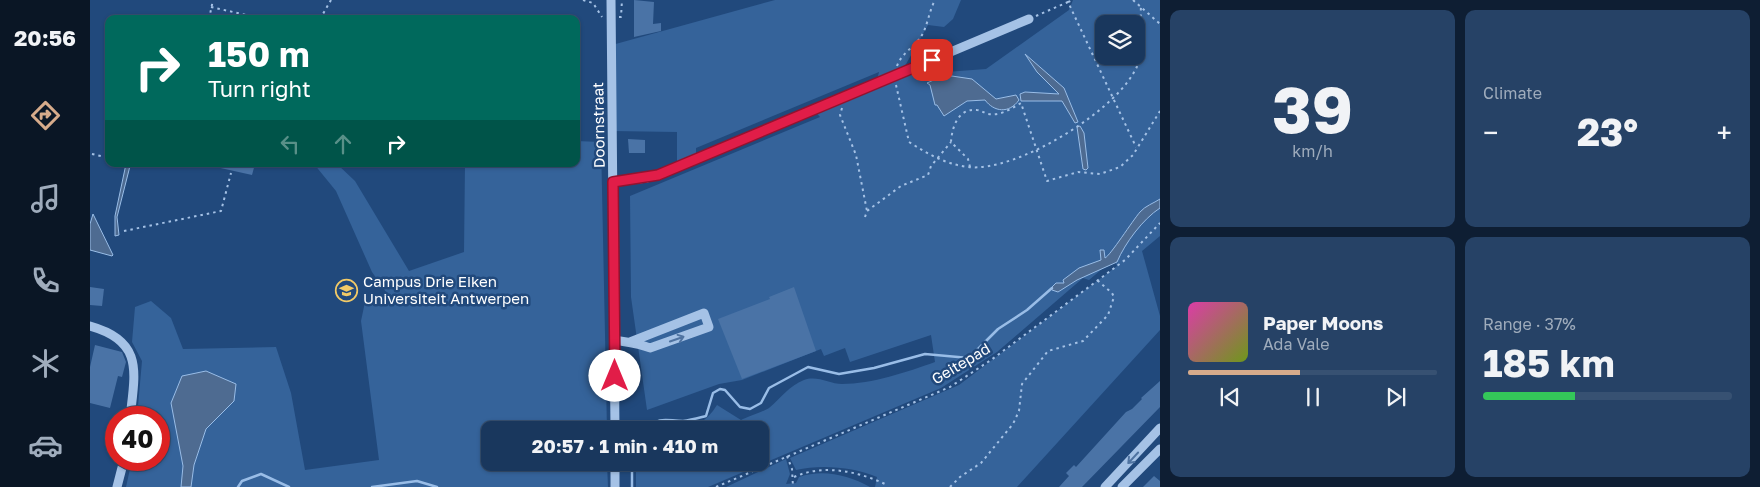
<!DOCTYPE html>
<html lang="en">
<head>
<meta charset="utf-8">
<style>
	:root { --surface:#19375d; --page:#264266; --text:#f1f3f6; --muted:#9facbc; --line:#375172; --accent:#d6ab8b }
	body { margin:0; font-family:"Golos Text",sans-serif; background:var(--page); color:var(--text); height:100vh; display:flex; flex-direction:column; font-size:19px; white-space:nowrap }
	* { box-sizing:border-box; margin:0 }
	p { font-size:16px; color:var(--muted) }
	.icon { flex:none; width:28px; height:28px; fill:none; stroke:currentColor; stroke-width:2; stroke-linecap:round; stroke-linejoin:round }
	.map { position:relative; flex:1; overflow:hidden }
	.drawer { display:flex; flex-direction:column; gap:10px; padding:10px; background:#0e1e33; width:600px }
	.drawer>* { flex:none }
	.banner { position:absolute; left:15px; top:15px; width:475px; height:152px; border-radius:10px; box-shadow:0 1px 4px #0004,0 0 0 1px var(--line); background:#00695c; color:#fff; overflow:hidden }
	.controls { position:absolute; left:1005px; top:15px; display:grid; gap:10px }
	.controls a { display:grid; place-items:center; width:50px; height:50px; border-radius:10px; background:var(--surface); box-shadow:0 1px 4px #0004,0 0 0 1px var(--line); font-size:25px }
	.speed { position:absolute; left:15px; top:406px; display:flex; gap:10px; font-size:25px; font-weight:700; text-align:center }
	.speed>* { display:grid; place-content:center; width:65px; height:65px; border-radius:50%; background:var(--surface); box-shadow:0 1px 4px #0004,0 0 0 1px var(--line); line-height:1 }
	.speed .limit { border:8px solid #d22; background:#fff; color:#111 }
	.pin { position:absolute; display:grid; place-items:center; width:42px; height:42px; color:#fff; margin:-21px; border-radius:10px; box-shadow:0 2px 8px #0006 }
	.me { position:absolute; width:55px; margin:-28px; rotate:0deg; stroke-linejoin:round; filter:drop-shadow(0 0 4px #0008) }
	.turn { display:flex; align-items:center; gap:18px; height:105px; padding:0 20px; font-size:22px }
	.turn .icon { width:65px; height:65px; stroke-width:2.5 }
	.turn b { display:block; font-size:35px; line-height:42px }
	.lanes { display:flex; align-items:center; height:48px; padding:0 20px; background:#0003; justify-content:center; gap:25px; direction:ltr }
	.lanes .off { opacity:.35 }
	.big { font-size:38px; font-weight:700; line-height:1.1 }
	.drawer .tile { flex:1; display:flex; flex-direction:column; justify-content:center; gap:8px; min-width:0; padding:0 18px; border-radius:10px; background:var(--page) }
	.drawer .dial { align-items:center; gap:0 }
	.dial b { font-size:65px; line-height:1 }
	.song { display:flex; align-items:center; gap:15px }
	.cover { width:60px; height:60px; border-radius:8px; background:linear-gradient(135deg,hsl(320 70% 55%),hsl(80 70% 35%)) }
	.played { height:5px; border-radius:2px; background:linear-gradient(90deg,var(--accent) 45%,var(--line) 45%) }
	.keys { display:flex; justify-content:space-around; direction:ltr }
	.heat { display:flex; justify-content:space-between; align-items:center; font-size:28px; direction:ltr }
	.charge { height:8px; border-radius:4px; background:linear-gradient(90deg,#34c759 37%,var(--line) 0) }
	.drawer .tiles { flex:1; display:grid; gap:10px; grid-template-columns:repeat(2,1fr) }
	.trip { position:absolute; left:391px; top:421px; width:288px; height:50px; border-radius:10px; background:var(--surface); box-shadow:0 1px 4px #0004,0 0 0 1px var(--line); font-weight:700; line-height:50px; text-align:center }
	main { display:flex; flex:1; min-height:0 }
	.tab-bar { display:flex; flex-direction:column; width:90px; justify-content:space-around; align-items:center; background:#0a1625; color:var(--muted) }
	.tab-bar .icon { width:35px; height:35px }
	.tab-bar .active { color:var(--accent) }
	.tab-bar b { font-size:22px; color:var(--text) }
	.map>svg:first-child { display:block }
	.green { fill:#35639a; fill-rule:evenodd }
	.water { fill:#4e6b91; stroke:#99bde7 }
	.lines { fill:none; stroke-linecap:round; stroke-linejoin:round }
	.stream { stroke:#99bde7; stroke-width:2.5 }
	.building { fill:#4a73a6 }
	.path { stroke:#a5c2e6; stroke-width:2; stroke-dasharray:2.5 4; stroke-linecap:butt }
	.minor { stroke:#a5c2e6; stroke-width:9 }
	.oneway { stroke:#4f73a1 }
	.route-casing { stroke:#92132f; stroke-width:12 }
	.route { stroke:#e11d48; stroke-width:9 }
	.labels { text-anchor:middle; stroke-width:5; stroke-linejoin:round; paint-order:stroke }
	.street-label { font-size:15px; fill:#fff; stroke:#21497c }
	.poi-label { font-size:15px; fill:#fff; stroke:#21497c; text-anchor:start }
</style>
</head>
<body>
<main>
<nav class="tab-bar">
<b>20:56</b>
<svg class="icon active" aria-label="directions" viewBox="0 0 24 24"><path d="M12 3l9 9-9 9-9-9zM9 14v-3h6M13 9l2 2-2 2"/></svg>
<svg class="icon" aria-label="music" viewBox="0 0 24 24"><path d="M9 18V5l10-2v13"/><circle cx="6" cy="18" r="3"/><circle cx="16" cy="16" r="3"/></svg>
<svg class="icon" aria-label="phone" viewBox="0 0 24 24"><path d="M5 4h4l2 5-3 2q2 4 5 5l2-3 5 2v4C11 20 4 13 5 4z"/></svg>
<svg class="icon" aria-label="climate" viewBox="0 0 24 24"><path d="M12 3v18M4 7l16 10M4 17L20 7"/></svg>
<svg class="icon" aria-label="car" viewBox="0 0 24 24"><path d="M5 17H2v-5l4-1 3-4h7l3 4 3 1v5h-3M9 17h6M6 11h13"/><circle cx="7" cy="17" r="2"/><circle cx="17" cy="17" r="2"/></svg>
</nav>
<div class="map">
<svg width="1070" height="487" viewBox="0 0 1070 487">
	<rect width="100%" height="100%" fill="#21497c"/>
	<g class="green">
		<path d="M685 0H871L863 19 854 27 838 25 811 73 825 67 829 74 896 69 979 10 983 0H1070V236L1052 251 1070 316V330L927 487H785L787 477C764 467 731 464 706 470L700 458 869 385 1027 266 1024 259 999 280 993 278 907 352 851 388 618 487H546V463L670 462V430H565C590 415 605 440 627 405L651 420C657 417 675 411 679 408 691 398 699 386 714 380 727 375 740 384 752 384 782 384 817 372 845 362L841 335 760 362 755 348 734 356 731 349 652 380 629 384 557 410 541 297 540 196 730 117 724 110 786 84 789 72 606 148V159L587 167V132L522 131V45ZM1014 24H1046V56H1014Z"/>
		<path d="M486 141 511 142 517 430H400V462L517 463 518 487H36L42 460H69V418L47 417 52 361 42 342 45 307 61 301 81 318 93 349 186 347 201 393 215 470 289 460 271 321 275 302 286 299 296 292 282 272 246 191 224 164H247L265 181 319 271 374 252 375 164H486Z"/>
		<path d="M696 459 700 474 696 484 706 483 709 477C733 469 758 475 780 487H636Z"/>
	</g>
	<g class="water">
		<path d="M935 54 974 88 988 122 985 123 972 101H931L930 94 935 92 969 94 947 72Z"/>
		<path d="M855 75 882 79 906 99 926 95 929 100C919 114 904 112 895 100L877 101 854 116 847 105H845L840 85 837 83Z"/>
		<path d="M990 126 994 133 998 168 996 170 993 169 987 127Z"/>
		<path d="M36 164 40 165 39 170 27 217 29 235 25 236V216Z"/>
		<path d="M1070 199V208C1053 219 1035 243 1027 262L987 280 968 292 962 290 961 288 966 283H974L973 280 989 268 1011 260 1010 250H1014L1015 258C1020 256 1043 220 1050 212 1055 206 1064 203 1070 199Z"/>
		<path d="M3 214 23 255 22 256 0 250V224Z"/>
		<path d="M116 371 146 384 144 401 116 429 104 465 101 487H91L93 466 81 403 92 376Z"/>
	</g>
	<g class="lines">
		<g class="stream">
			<path d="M558 430C569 415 577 421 593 421 601 420 608 418 616 416L623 393 630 389 635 390 650 407 660 409 671 403 679 388 718 367 749 374 784 368 835 354 879 358 908 329 937 310 962 288"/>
			<path d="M542 462V487"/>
			<path d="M148 487 152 481 171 474 199 487"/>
			<path d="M282 487 327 481 347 487"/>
		</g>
	</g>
	<g class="building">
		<path d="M544 0 564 2 563 24 571 23V31L544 37Z"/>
		<path d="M538 139 555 140V153H539Z"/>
		<path d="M127 164H165L162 175 126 167Z"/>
		<path d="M0 287 14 289 12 306 0 305Z"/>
		<path d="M704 287 726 351 652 379 628 319 680 299 679 297Z"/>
		<path d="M5 345 32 352 36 362 32 377 28 376 20 408 0 403V367Z"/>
		<path d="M1070 381V407L992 487H969L979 476 976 473 984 465 986 467 1036 412 1042 409 1052 399 1051 398Z"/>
		<path d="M1064 476 1070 481V487H1053Z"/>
	</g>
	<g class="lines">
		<g class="path">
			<path d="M493 0 503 3 512 17"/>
			<path d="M1043 0 1070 24"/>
			<path d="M978 2 983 0"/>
			<path d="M121 7 165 17"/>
			<path d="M946 16 978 2 1046 147"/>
			<path d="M529 17H531L532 0"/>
			<path d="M119 19 123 0"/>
			<path d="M230 19 241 0"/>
			<path d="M807 66C811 54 823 48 830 38 837 29 839 11 845 0"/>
			<path d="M806 85 819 142C838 154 855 164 878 167 926 173 1031 109 1048 64 1053 50 1050 22 1051 6"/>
			<path d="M752 108 750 115 766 155 777 211"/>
			<path d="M2 154 19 158"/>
			<path d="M44 164 48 165"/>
			<path d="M880 167 878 159 861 142C862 127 868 108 887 110 891 110 894 113 898 114 910 116 921 109 931 103L957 181 988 172 1010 174 1030 167 1043 155 1070 111"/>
			<path d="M775 217 777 211 811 186 838 175 841 166 861 142"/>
			<path d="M34 231 131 211 141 173"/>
			<path d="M697 456 702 469 703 487"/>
			<path d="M704 477C733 464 767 471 795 484L796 487"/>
			<path d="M626 487 860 387 901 360 1035 260 1070 223"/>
			<path d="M860 487 870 477 891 463 923 424 929 411 932 384 958 351 993 341 1018 315 1024 297 1022 293 1007 280"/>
		</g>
		<g class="minor">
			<path d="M521 0 525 430"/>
			<path d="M523 182 557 178 568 175 939 19"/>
			<path d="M0 326C54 341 45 372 40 418"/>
			<path d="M524 340C536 342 549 343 560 348L619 327 614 313 540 342"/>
			<path d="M525 462V487"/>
			<path d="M27 487 34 460"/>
			<path d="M1015 487 1070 428"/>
			<path d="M1032 487 1070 449"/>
		</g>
	</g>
	<defs><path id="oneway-shaft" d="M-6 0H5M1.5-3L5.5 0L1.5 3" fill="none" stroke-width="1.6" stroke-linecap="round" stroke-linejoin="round" transform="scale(1.25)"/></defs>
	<g class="oneway">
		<use href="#oneway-shaft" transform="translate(587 339) rotate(-19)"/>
		<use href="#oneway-shaft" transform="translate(1043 458) rotate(133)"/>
	</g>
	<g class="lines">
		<defs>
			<path id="route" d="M525 376 523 182 568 175 842 60"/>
		</defs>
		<use href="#route" class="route-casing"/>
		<use href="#route" class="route"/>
	</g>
	<defs>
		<symbol id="university-ring" viewBox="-11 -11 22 22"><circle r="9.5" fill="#21497c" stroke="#f2ca67" stroke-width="1.5"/><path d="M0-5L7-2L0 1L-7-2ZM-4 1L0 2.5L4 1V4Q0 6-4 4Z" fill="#f2ca67"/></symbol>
	</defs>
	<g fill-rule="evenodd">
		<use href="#university-ring" x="244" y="278" width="25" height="25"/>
	</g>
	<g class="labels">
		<g class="street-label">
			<text transform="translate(509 125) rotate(-91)" y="5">Doornstraat</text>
			<text transform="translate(871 364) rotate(-31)" y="5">Geitepad</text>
		</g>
		<g class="poi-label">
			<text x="273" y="287">Campus Drie Eiken<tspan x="273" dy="17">Universiteit Antwerpen</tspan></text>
		</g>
	</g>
</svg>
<div class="controls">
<a><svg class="icon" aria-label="layers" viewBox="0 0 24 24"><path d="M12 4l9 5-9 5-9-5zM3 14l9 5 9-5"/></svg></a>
</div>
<div class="speed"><div class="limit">40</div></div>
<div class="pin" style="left:842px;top:60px;background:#d93025"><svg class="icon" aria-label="arrive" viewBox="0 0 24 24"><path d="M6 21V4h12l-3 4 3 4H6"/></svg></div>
<svg class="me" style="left:525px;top:376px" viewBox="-20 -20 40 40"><circle r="19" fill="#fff"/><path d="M0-13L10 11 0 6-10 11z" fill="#e11d48"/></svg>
<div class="trip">20:57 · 1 min · 410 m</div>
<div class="banner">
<div class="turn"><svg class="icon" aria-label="right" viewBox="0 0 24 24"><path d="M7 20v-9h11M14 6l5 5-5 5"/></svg><div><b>150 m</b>Turn right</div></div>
<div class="lanes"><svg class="icon off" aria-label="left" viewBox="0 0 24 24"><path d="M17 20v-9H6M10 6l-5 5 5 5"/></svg><svg class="icon off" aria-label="ahead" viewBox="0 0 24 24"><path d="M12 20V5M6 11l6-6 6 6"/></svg><svg class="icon" aria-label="right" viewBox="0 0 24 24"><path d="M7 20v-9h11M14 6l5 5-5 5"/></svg></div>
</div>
</div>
<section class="drawer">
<div class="tiles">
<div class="tile dial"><b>39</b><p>km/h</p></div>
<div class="tile"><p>Climate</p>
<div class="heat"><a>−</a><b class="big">23°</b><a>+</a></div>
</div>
<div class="tile">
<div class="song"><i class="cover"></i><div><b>Paper Moons</b><p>Ada Vale</p></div></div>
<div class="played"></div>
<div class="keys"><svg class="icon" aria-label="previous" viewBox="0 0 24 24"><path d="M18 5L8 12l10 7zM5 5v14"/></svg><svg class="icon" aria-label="pause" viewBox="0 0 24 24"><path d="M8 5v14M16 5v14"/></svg><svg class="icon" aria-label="next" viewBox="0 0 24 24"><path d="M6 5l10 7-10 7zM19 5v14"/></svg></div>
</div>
<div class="tile"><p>Range · 37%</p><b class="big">185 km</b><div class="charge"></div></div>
</div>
</section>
</main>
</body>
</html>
